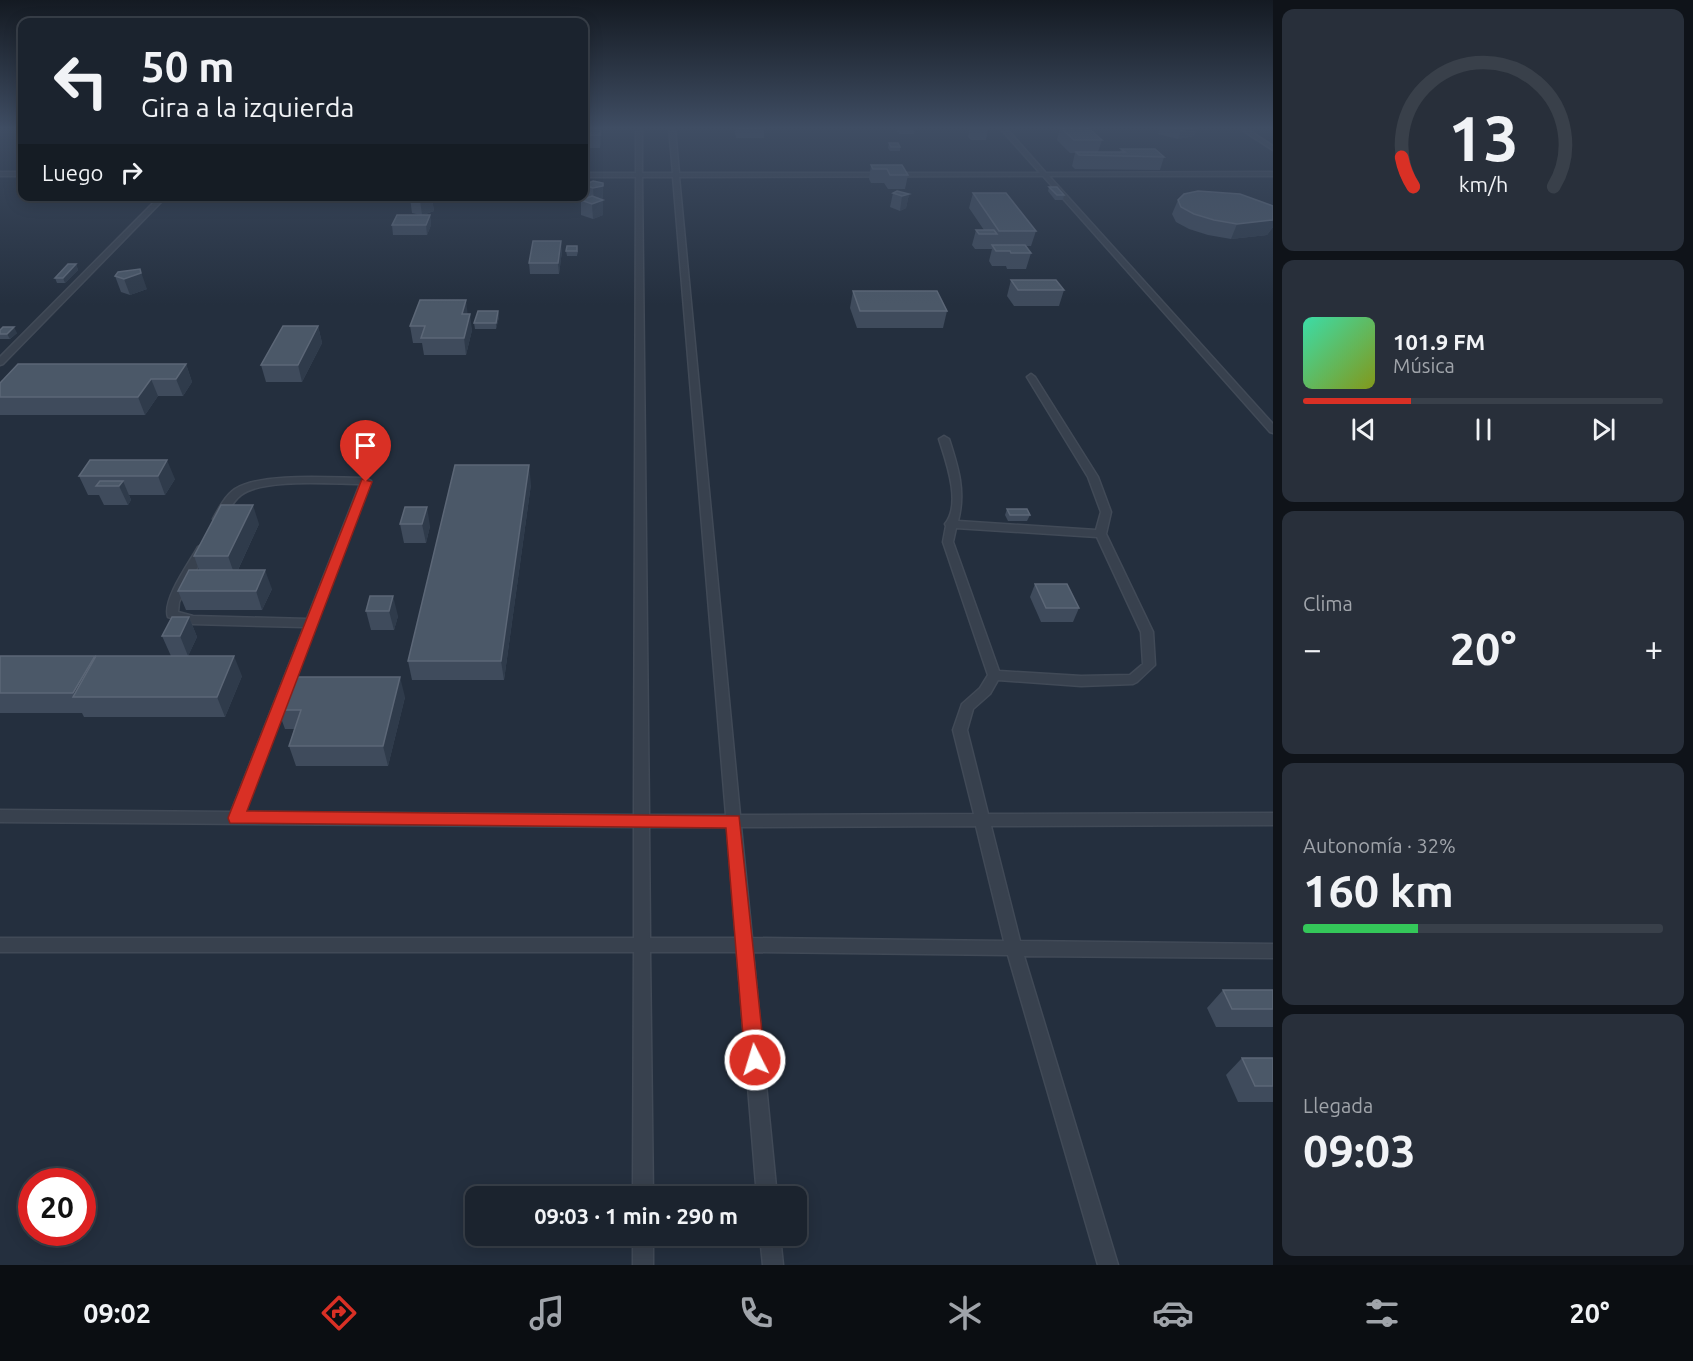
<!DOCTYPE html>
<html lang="es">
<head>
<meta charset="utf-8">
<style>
	:root { --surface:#1b232e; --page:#282f3a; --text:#f1f3f6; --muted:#a0a4aa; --line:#39404a; --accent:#d93025 }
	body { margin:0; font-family:Ubuntu,sans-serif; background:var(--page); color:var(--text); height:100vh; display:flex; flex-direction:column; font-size:22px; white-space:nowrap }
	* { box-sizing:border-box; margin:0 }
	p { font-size:20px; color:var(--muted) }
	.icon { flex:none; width:33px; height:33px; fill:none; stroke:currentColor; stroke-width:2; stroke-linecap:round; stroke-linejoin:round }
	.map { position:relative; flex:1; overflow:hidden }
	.panel { display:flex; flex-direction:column; gap:9px; padding:9px; background:#0f1319; width:420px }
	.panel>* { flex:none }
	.guide { position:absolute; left:18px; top:18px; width:570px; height:183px; border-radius:12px; box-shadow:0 3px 15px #0003,0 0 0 2px var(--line); background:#1b232e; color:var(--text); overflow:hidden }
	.speed { position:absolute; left:18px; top:1168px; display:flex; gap:12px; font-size:30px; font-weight:700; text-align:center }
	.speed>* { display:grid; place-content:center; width:78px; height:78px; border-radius:50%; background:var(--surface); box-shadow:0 3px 15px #0003,0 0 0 2px var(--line); line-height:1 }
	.speed .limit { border:9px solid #d22; background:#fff; color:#111 }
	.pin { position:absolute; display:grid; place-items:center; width:51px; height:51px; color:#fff; margin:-62px -26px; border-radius:50% 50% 50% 0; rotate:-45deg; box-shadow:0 0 6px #0007 }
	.pin .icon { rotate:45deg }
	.me { position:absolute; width:66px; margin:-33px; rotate:355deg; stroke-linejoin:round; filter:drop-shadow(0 0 4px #0008) }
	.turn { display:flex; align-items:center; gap:21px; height:126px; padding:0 24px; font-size:27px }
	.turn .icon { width:78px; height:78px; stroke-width:2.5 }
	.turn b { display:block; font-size:42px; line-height:51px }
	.then { display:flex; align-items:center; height:57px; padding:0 24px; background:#0003; gap:12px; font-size:22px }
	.big { font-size:45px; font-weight:600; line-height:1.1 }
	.panel .card { flex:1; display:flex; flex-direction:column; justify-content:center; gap:9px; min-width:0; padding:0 21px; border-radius:12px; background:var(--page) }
	.panel .dial { align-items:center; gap:0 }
	.dial svg { height:156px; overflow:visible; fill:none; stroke:var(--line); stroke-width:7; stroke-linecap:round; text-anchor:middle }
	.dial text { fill:var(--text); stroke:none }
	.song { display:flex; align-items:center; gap:18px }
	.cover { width:72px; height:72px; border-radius:9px; background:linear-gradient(135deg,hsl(160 70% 55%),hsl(70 70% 35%)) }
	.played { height:6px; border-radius:3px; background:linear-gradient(90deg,var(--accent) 30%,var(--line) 30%) }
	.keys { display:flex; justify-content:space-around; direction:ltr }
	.heat { display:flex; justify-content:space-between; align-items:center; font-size:33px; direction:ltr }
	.charge { height:9px; border-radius:4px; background:linear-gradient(90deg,#34c759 32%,var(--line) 0) }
	.trip { position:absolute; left:465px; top:1186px; width:342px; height:60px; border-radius:12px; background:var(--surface); box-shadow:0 3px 15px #0003,0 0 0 2px var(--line); font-weight:600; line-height:60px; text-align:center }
	.dock { display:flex; height:96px; justify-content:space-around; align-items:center; background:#0b0e12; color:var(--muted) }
	.dock .icon { width:42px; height:42px }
	.dock .selected { color:var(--accent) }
	.dock b { font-size:27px; color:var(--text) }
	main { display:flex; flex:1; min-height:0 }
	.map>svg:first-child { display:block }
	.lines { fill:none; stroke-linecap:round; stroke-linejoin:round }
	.service-casing { stroke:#414a57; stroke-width:3 }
	.service { fill:#38414e; fill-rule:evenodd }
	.wall { fill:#3f4b5c }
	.shaded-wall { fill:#2f3b4b }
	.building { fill:#4b5868; stroke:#5c6777; stroke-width:1.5 }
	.route { fill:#d93025; stroke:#8d1f18; stroke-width:1.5 }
</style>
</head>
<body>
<main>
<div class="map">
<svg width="1273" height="1265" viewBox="0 0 1273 1265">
	<rect width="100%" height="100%" fill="#242f3e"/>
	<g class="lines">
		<defs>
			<g id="service">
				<path d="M636 128H642V173H673L669 128H675L679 173H1040L1000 128H1006L1046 173 1273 172V176H1049L1273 424V433L1270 432 1043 176 679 177 740 815 974 814 953 730 962 704 980 688 988 675 943 542 946 526 945 524C962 504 946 461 939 439L944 436 949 439C958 467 966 491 958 521L1096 530 1101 512 1088 477 1027 377 1031 374 1035 377 1098 477 1111 512 1106 534 1153 632 1155 665 1137 682 1133 684 1081 686 998 680 990 694 973 709 967 730 988 814 1273 813V825L991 826 1020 941 1273 944V958L1024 956 1118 1265H1098L1008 955 753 952 777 1197H757L737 952H650L653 1197H633L634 952H0V938H634V827L0 822V810L231 812 304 627 193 624 168 617C162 600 189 563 198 547L203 544 208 547 179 602 178 612 193 616 307 619 360 484C331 484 263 478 241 495 232 502 228 512 222 521L218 522 213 519C219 508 225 496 235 489 263 472 333 478 366 478L371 481 245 812 634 815 636 177H584V173H636ZM642 177H673L726 815H649ZM956 528 1097 537 1141 632 1143 664 1130 675 1081 676 999 671 953 542ZM976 826 1004 941 752 938 741 827ZM649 827H727L736 938H650Z"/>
				<path d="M1239 128H1245L1273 146V150Z"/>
				<rect x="0" y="172" width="22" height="4"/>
				<path d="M160 196H167L3 364 0 365V357Z"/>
				<rect x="633" y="1236" width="20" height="29"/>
				<path d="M760 1236H780L783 1265H763Z"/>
			</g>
		</defs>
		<use href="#service" class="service-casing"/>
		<use href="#service" class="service"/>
	</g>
	<g class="wall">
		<path d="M584 128H602L600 148H584Z"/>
		<path d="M734 128H764V138H736Z"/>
		<path d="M895 128H915L914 134H899Z"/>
		<path d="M970 128H988L986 140H971L968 137Z"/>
		<path d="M1060 128H1088L1102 140 1098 152H1120L1121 149 1164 157 1160 170 1075 169 1072 166 1075 153H1070L1057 140Z"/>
		<path d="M1160 128H1197L1194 136 1178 139 1158 134Z"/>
		<path d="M889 143 900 147V151H890L888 148Z"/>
		<path d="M871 165H902L908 175 905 189H888L884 183H871L869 179Z"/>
		<path d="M603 183V215L593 219 581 215V200L583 199 584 185Z"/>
		<path d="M1049 187 1064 195 1063 200H1055L1048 191Z"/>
		<path d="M893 193 909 194 906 208 900 211 890 207Z"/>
		<path d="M973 193 1036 231 1031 246H1026L1031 253 1026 269H1007L1006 266H992L989 261 992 249H975L972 245 976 230H984L969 208Z"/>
		<path d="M412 196H438L432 199 434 211 423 215H430L431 225 427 235H393L392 225 420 215 412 213 410 198Z"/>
		<path d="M1178 200 1273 206V227L1267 235 1231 239 1208 235 1189 229 1176 222 1172 214Z"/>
		<path d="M562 251 559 274H530L529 263Z"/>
		<path d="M566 251H578L577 256H567Z"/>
		<path d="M76 264 78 270 65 283H57L55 278Z"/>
		<path d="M118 272 147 289 130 295 121 292 115 276Z"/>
		<path d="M1011 280 1064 290 1059 306H1014L1007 296Z"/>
		<path d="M853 291 947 311 943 328H857L850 308Z"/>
		<path d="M498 311 499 317 496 329H475L474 323Z"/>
		<path d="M467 314 472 330 466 355H424L422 343H413L410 326Z"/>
		<path d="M318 326 322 343 302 382H266L261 365Z"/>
		<path d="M0 330 17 333 10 339H0Z"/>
		<path d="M186 364 192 382 183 396H158L145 415H0V383Z"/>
		<path d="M90 460 175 479 165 495H129L131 500 128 505H104L99 495H88L79 476Z"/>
		<path d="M531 484 504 680H412L408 661Z"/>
		<path d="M405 507 430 526 426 543H404L400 524Z"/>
		<path d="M1007 509 1030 515 1027 521H1008L1005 515Z"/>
		<path d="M259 524 238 570 272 589 262 610H186L178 591 199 570 194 556Z"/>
		<path d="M1035 584 1079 608 1073 622H1041L1030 597Z"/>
		<path d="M370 596 398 616 394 630H371L366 611Z"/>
		<path d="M189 617 197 637 188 656H171L162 636Z"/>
		<path d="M0 656H95V658L242 676 225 717H84L82 713H0Z"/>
		<path d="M405 697 388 766H296L289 746 294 729H285L278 710Z"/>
		<path d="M1223 990H1273V1027H1216L1207 1008Z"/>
		<path d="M1242 1058H1273V1102H1238L1226 1075Z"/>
	</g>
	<g class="shaded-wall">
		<path d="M600 128H602L600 148Z"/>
		<path d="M1197 128 1194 136 1178 139 1181 130Z"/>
		<path d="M603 186V215L593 219 592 204 594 203 593 188Z"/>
		<path d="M909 194 906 208 900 211 902 196Z"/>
		<path d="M426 196 438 197 432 199 434 211 422 215 420 200Z"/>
		<path d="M430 215 431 225 427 235 426 225Z"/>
		<path d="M1273 220V227L1267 235 1231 239 1237 224Z"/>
		<path d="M561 241 562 251 559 274 558 263Z"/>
		<path d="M76 264 78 270 65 283 63 278Z"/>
		<path d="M140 269 147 289 130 295 124 279Z"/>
		<path d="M466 300 468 317 462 314Z"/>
		<path d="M498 311 499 317 496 329V323Z"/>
		<path d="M470 314 472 330 466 355 464 338Z"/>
		<path d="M318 326 322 343 302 382 298 365Z"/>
		<path d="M14 327 17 333 10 339 7 334Z"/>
		<path d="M186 364 192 382 183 396 176 379Z"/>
		<path d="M151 379 158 396 145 415 138 397Z"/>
		<path d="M167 460 175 479 165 495 158 476Z"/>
		<path d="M529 465 531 484 504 680 501 661Z"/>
		<path d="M123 481 131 500 128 505 119 486Z"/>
		<path d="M253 505 259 524 235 576 228 556Z"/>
		<path d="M427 507 430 526 426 543 422 524Z"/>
		<path d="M265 570 272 589 262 610 256 591Z"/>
		<path d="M393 596 398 616 394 630 389 611Z"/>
		<path d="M189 617 197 637 188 656 180 636Z"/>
		<path d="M95 656 105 676 75 697 73 693Z"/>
		<path d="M234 656 242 676 225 717 217 697Z"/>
		<path d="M400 677 405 697 388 766 383 746Z"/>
	</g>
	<g class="building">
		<rect x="584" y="128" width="16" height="7"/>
		<path d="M736 128H764L765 129H736Z"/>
		<path d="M1061 128H1088L1102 140H1074Z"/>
		<path d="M1171 128H1195L1181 130Z"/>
		<path d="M889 143H898L900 147H891Z"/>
		<path d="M1121 149H1155L1164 157 1079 155 1076 152H1125Z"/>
		<path d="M871 165H902L908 175H890L887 169H873Z"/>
		<path d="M593 181 603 183V186L593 188 584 185Z"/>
		<path d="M1049 187H1057L1064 195H1057Z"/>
		<path d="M897 191 909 194 902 196 893 193Z"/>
		<path d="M1198 191 1240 194 1273 206V220L1237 224 1214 220 1194 214 1181 207 1178 200 1184 194Z"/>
		<path d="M973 193H1006L1036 231H999Z"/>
		<path d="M412 196H431L420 200 410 198Z"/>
		<path d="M592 196 603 200 592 204 581 200Z"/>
		<path d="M397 215H430L426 225H392Z"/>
		<path d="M976 230H994L997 234H979Z"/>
		<path d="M533 241H561L558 263H529Z"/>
		<path d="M992 245H1025L1031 253H1011L1010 251H996Z"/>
		<path d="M567 246H577V251H566Z"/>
		<path d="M68 264H76L63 278H55Z"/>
		<path d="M140 269 141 273 124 279 115 276 118 272Z"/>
		<path d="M1011 280H1056L1064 290H1018Z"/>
		<path d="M853 291H937L947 311H860Z"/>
		<path d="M420 300H466L462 314H470L464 338H421L425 326H410Z"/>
		<path d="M478 311H498L496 323H474Z"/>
		<path d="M283 326H318L298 365H261Z"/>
		<path d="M3 327H14L7 334H0V330Z"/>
		<path d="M18 364H186L176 379H151L138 397H0V383Z"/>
		<path d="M90 460H167L158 476H79Z"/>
		<path d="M455 465H529L501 661H408Z"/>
		<path d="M100 481H123L119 486H96Z"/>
		<path d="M221 505H253L228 556H194Z"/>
		<path d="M405 507H427L422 524H400Z"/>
		<path d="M1007 509H1027L1030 515H1010Z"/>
		<path d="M189 570H265L256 591H178Z"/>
		<path d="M1035 584H1067L1079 608H1046Z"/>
		<path d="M370 596H393L389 611H366Z"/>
		<path d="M172 617H189L180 636H162Z"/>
		<path d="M0 656H95L73 693H0Z"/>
		<path d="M96 656H234L217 697H73Z"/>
		<path d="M290 677H400L383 746H289L301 710H278Z"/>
		<path d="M1223 990H1273V1009H1232Z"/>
		<path d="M1242 1058H1273V1086H1255Z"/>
	</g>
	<linearGradient id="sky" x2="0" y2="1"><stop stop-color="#141a22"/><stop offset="0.42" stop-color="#3f4d63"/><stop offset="1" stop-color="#3f4d63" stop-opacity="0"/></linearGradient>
	<rect width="1273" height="305" fill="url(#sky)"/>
	<path class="route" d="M362 479 372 482 247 811 739 816 765 1060 762 1067 755 1070 748 1067 745 1060 726 828 230 823 228 818Z"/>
</svg>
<div class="speed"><div class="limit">20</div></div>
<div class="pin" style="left:366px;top:482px;background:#d93025"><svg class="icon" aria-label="arrive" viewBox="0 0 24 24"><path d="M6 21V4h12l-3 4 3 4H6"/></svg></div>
<svg class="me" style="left:755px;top:1060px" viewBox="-20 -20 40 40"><circle r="17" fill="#d93025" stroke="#fff" stroke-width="3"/><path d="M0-11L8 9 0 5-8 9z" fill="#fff"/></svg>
<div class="trip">09:03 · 1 min · 290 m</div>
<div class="guide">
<div class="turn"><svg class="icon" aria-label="left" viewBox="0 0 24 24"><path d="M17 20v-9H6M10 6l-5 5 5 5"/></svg><div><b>50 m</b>Gira a la izquierda</div></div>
<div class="then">Luego<svg class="icon" aria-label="right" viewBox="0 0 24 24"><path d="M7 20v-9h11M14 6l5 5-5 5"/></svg></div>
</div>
</div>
<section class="panel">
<div class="card dial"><svg viewBox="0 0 100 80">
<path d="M14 69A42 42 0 1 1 86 69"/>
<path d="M14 69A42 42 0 0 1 8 54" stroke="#d93025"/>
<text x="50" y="56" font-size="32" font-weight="700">13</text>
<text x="50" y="72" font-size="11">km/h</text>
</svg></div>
<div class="card">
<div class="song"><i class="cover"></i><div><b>101.9 FM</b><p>Música</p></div></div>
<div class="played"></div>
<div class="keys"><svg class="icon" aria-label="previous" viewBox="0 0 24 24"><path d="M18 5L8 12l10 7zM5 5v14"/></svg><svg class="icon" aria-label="pause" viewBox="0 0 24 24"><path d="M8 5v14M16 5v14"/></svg><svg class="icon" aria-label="next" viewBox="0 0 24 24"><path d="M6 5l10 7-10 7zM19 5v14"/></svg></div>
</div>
<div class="card"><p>Clima</p>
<div class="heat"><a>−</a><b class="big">20°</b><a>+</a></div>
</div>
<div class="card"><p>Autonomía · 32%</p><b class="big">160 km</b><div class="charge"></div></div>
<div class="card"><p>Llegada</p><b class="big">09:03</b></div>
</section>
</main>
<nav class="dock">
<b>09:02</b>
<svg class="icon selected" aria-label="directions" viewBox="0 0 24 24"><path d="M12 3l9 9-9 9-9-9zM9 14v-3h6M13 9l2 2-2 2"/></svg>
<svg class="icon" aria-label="music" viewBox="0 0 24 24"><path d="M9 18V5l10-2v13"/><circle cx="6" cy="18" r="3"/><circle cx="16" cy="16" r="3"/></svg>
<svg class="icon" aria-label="phone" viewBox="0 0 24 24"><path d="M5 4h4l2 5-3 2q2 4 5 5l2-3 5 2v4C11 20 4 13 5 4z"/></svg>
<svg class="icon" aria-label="climate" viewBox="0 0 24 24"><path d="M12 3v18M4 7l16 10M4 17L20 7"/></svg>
<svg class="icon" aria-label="car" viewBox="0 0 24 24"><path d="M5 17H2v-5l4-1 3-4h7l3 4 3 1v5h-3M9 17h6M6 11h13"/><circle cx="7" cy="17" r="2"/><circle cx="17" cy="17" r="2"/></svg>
<svg class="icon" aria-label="filters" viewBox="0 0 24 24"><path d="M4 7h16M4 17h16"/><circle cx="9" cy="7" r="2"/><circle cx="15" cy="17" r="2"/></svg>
<b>20°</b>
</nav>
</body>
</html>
